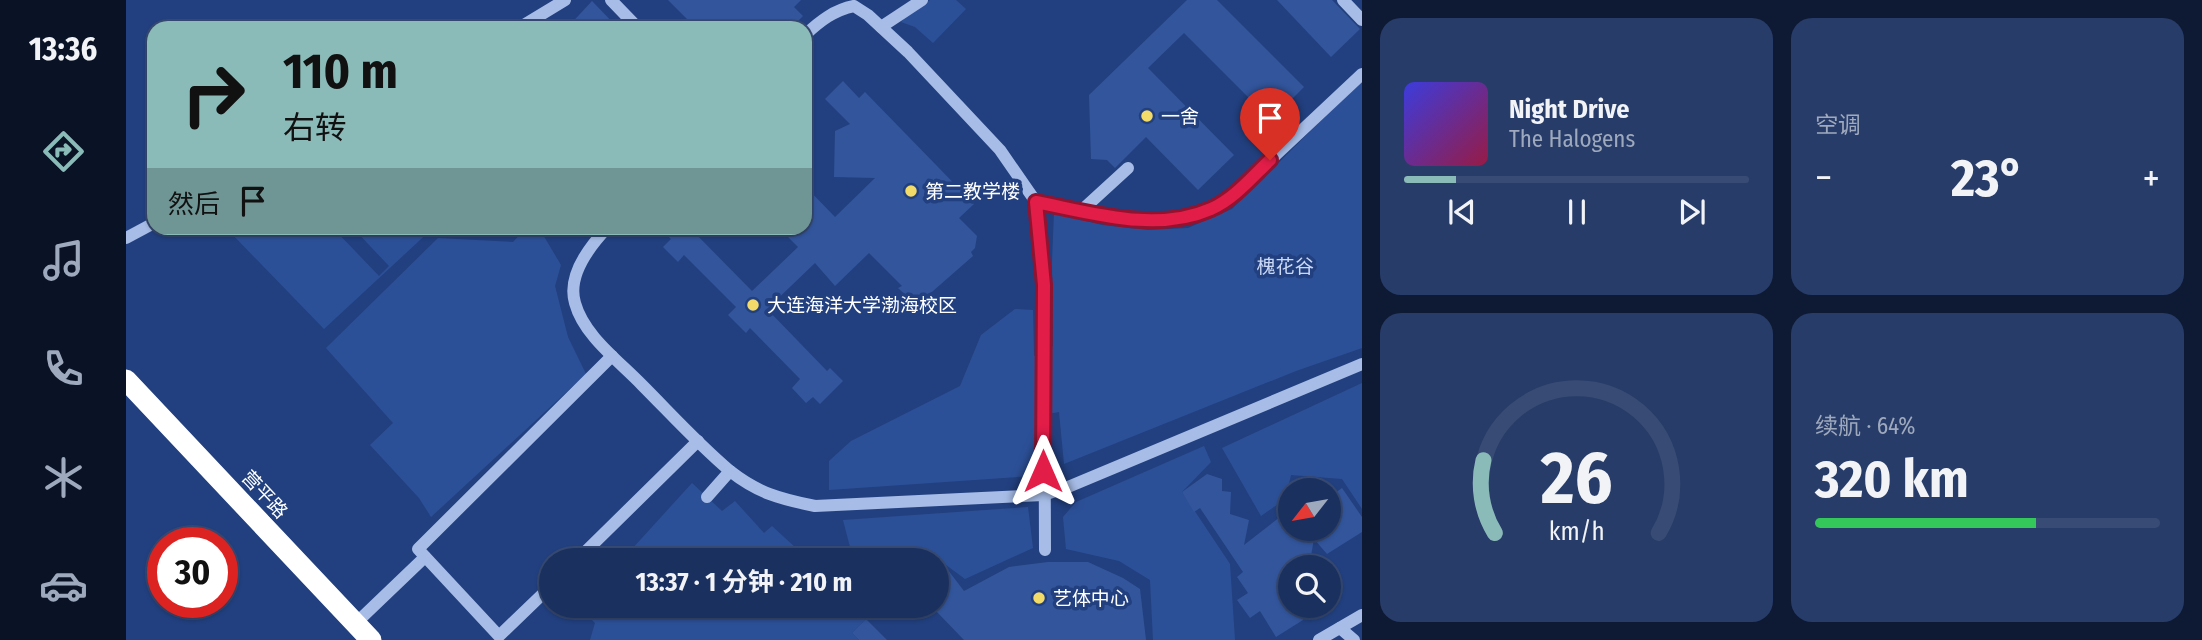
<!DOCTYPE html>
<html lang="zh">
<head>
<meta charset="utf-8">
<style>
	:root { --surface:#1a305f; --page:#273c68; --text:#f1f3f6; --muted:#9fa9bd; --line:#384b74; --accent:#8bbbb9 }
	body { margin:0; font-family:"Fira Sans Condensed","Noto Sans SC",sans-serif; background:var(--page); color:var(--text); height:100vh; display:flex; flex-direction:column; font-size:26px; white-space:nowrap }
	* { box-sizing:border-box; margin:0 }
	p { font-size:23px; color:var(--muted) }
	.icon { flex:none; width:38px; height:38px; fill:none; stroke:currentColor; stroke-width:2; stroke-linecap:round; stroke-linejoin:round }
	.map { position:relative; flex:1; overflow:hidden }
	.side { display:flex; flex-direction:column; gap:18px; padding:18px; background:#0e1a34; width:840px }
	.side>* { flex:none }
	.hud { position:absolute; left:21px; top:21px; width:665px; height:214px; border-radius:21px; box-shadow:0 2px 5px #0004,0 0 0 2px var(--line); background:#8bbbb9; color:#111; overflow:hidden }
	.needle { width:46px; rotate:239deg }
	.controls { position:absolute; left:1152px; top:478px; display:grid; gap:14px }
	.controls a { display:grid; place-items:center; width:63px; height:63px; border-radius:50%; background:var(--surface); box-shadow:0 2px 5px #0004,0 0 0 2px var(--line); font-size:35px }
	.speed { position:absolute; left:21px; top:527px; display:flex; gap:14px; font-size:35px; font-weight:700; text-align:center }
	.speed>* { display:grid; place-content:center; width:91px; height:91px; border-radius:50%; background:var(--surface); box-shadow:0 2px 5px #0004,0 0 0 2px var(--line); line-height:1 }
	.speed .limit { border:10px solid #d22; background:#fff; color:#111 }
	.pin { position:absolute; display:grid; place-items:center; width:60px; height:60px; color:#fff; margin:-72px -30px; border-radius:50% 50% 50% 0; rotate:-45deg; box-shadow:0 0 7px #0007 }
	.pin .icon { rotate:45deg }
	.me { position:absolute; width:77px; margin:-38px; rotate:0deg; stroke-linejoin:round; filter:drop-shadow(0 0 5px #0008) }
	.turn { display:flex; align-items:center; gap:24px; height:147px; padding:0 21px; font-size:32px }
	.turn .icon { width:91px; height:91px; stroke-width:2.5 }
	.turn b { display:block; font-size:49px; line-height:60px }
	.then { display:flex; align-items:center; height:66px; padding:0 21px; background:#0003; gap:14px; font-size:26px }
	.big { font-size:52px; font-weight:700; line-height:1.1 }
	.side .widget { flex:1; display:flex; flex-direction:column; justify-content:center; gap:10px; min-width:0; padding:0 24px; border-radius:21px; background:var(--page) }
	.side .dial { align-items:center; gap:0 }
	.dial svg { height:182px; overflow:visible; fill:none; stroke:var(--line); stroke-width:7; stroke-linecap:round; text-anchor:middle }
	.dial text { fill:var(--text); stroke:none }
	.song { display:flex; align-items:center; gap:21px }
	.cover { width:84px; height:84px; border-radius:10px; background:linear-gradient(135deg,hsl(240 70% 55%),hsl(340 70% 35%)) }
	.played { height:7px; border-radius:4px; background:linear-gradient(90deg,var(--accent) 15%,var(--line) 15%) }
	.keys { display:flex; justify-content:space-around; direction:ltr }
	.heat { display:flex; justify-content:space-between; align-items:center; font-size:38px; direction:ltr }
	.charge { height:10px; border-radius:5px; background:linear-gradient(90deg,#34c759 64%,var(--line) 0) }
	.side .tiles { flex:1; display:grid; gap:18px; grid-template-columns:repeat(2,1fr) }
	.trip { position:absolute; left:413px; top:548px; width:410px; height:70px; border-radius:35px; background:var(--surface); box-shadow:0 2px 5px #0004,0 0 0 2px var(--line); font-weight:700; line-height:70px; text-align:center }
	main { display:flex; flex:1; min-height:0 }
	.menu { display:flex; flex-direction:column; width:126px; justify-content:space-around; align-items:center; background:#0a1326; color:var(--muted) }
	.menu .icon { width:49px; height:49px }
	.menu .selected { color:var(--accent) }
	.menu b { font-size:32px; color:var(--text) }
	.map>svg:first-child { display:block }
	.green { fill:#2c5097 }
	.building { fill:#32559c }
	.lines { fill:none; stroke-linecap:round; stroke-linejoin:round }
	.minor { stroke:#a7bde7; stroke-width:12 }
	.highway { stroke:#fff; stroke-width:21 }
	.route-casing { stroke:#92132f; stroke-width:18 }
	.route { stroke:#e11d48; stroke-width:12 }
	.poi-dot { fill:#f3db69; stroke:#22407f; stroke-width:2.5 }
	.labels { text-anchor:middle; stroke-width:7; stroke-linejoin:round; paint-order:stroke }
	.poi-label { font-size:19px; fill:#fff; stroke:#22407f; text-anchor:start }
	.park-label { font-size:19px; fill:#cbd9f5; stroke:#22407f }
	.street-label { font-size:19px; fill:#fff; stroke:#22407f }
</style>
</head>
<body>
<main>
<nav class="menu">
<b>13:36</b>
<svg class="icon selected" aria-label="directions" viewBox="0 0 24 24"><path d="M12 3l9 9-9 9-9-9zM9 14v-3h6M13 9l2 2-2 2"/></svg>
<svg class="icon" aria-label="music" viewBox="0 0 24 24"><path d="M9 18V5l10-2v13"/><circle cx="6" cy="18" r="3"/><circle cx="16" cy="16" r="3"/></svg>
<svg class="icon" aria-label="phone" viewBox="0 0 24 24"><path d="M5 4h4l2 5-3 2q2 4 5 5l2-3 5 2v4C11 20 4 13 5 4z"/></svg>
<svg class="icon" aria-label="climate" viewBox="0 0 24 24"><path d="M12 3v18M4 7l16 10M4 17L20 7"/></svg>
<svg class="icon" aria-label="car" viewBox="0 0 24 24"><path d="M5 17H2v-5l4-1 3-4h7l3 4 3 1v5h-3M9 17h6M6 11h13"/><circle cx="7" cy="17" r="2"/><circle cx="17" cy="17" r="2"/></svg>
</nav>
<div class="map">
<svg width="1236" height="640" viewBox="0 0 1236 640">
	<rect width="100%" height="100%" fill="#22407f"/>
	<g class="green">
		<path d="M804 0H830L840 9 807 43 789 27 775 22 782 14Z"/>
		<path d="M1236 80V348L1170 371 938 464 933 412 910 416 906 476 703 490V461L725 441 834 386 855 335 889 309 907 310 908 356 927 346 926 262 928 213 976 225 1022 230 1062 228 1106 209Z"/>
		<path d="M100 228H207L253 276 263 266 227 228H307L198 329Z"/>
		<path d="M400 228H413L435 265 429 286 442 337 460 374 305 517 293 498 244 445 267 423 200 348 312 238 387 242Z"/>
		<path d="M1236 383V509L1216 479 1165 475 1159 499 1135 516 1096 448Z"/>
		<path d="M1078 446 1085 462 1056 492 1104 564 1109 640H1027L1024 580 993 561 940 549 937 517 950 502Z"/>
		<path d="M566 483 596 511 609 501 638 533 646 526 683 560H496Z"/>
		<path d="M902 507 907 548 839 579 820 565 810 575V560H738L724 547 717 520Z"/>
		<path d="M455 606H728L740 619 726 633 733 640H464L469 623 453 608Z"/>
	</g>
	<g class="building">
		<path d="M542 0H675L668 7 677 16 665 28H570Z"/>
		<path d="M1061 0H1091L1178 87 1145 120 1058 33 1022 68 1108 155 1072 190 1020 137 989 168 981 160 965 159 963 95Z"/>
		<path d="M1151 0H1206L1234 29 1205 57Z"/>
		<path d="M466 1 492 28H441Z"/>
		<path d="M717 81 733 98 739 92 848 204 833 218 851 236 849 248 845 252 847 256 799 298 795 296 788 303 772 288 776 286 743 253 709 286 689 263 641 309 701 371 704 368 717 381 694 404 687 397 680 403 666 388 674 379 624 328 620 333 602 315 610 307 558 255 552 262 537 247 545 239 533 228H564L626 291 672 247 653 228H679V186L709 217 749 178 708 177 709 131 724 124 699 99Z"/>
		<path d="M1081 474 1096 479V491L1105 492 1104 514 1123 520 1118 545 1159 513 1164 521V528H1202V498L1216 488 1236 517V532L1201 554 1188 539 1183 567 1164 564V606H1177V620L1150 637 1134 611 1124 618 1111 600 1122 593 1111 577 1117 572 1074 508 1068 512 1056 492Z"/>
		<path d="M922 562H962L997 578 1014 589 1020 640H838L810 611V582L822 570 838 591 883 567Z"/>
		<path d="M740 619 761 640H733L726 633Z"/>
	</g>
	<g class="lines">
		<g class="minor">
			<path d="M485 0 512 28"/>
			<path d="M1217 0 1236 20"/>
			<path d="M755 27 796 0"/>
			<path d="M393 28 439 0"/>
			<path d="M679 35C694 21 708 10 728 6L742 15 782 52 874 150 910 202 918 285 919 550"/>
			<path d="M910 202C947 209 1010 226 1046 221 1068 217 1089 207 1107 195L1236 74"/>
			<path d="M955 211 1002 168"/>
			<path d="M481 228C464 246 441 276 449 303 458 336 493 361 516 385 545 414 572 444 604 471 632 493 654 499 689 506L917 495 942 487 1236 364"/>
			<path d="M0 238 28 223"/>
			<path d="M581 497 604 471"/>
			<path d="M451 560 572 441"/>
			<path d="M425 586 373 636 292 549 486 356"/>
			<path d="M229 624 299 557"/>
			<path d="M1214 628 1228 640"/>
			<path d="M1193 640 1236 615"/>
		</g>
		<path class="highway" d="M0 380 245 640"/>
	</g>
	<g class="lines">
		<defs>
			<path id="route" d="M917 471 918 285 910 202C967 213 1030 233 1085 209 1108 199 1126 177 1144 160"/>
		</defs>
		<use href="#route" class="route-casing"/>
		<use href="#route" class="route"/>
	</g>
	<g class="poi-dot">
		<circle cx="1021" cy="116" r="7"/>
		<circle cx="785" cy="191" r="7"/>
		<circle cx="627" cy="305" r="7"/>
		<circle cx="913" cy="598" r="7"/>
	</g>
	<g class="labels">
		<g class="poi-label">
			<text x="1035" y="123">一舍</text>
			<text x="799" y="198">第二教学楼</text>
			<text x="641" y="312">大连海洋大学渤海校区</text>
			<text x="927" y="605">艺体中心</text>
		</g>
		<g class="park-label">
			<text x="1159" y="273">槐花谷</text>
		</g>
		<g class="street-label">
			<text transform="translate(139 494) rotate(47)" y="7">营平路</text>
		</g>
	</g>
</svg>
<div class="controls">
<a><svg class="needle" viewBox="-14 -14 28 28"><path d="M0-13l5 13h-10z" fill="#e53935"/><path d="M0 13l5-13h-10z" fill="#9fa9bd"/></svg></a>
<a><svg class="icon" aria-label="search" viewBox="0 0 24 24"><circle cx="10" cy="10" r="6"/><path d="M15 15l6 6"/></svg></a>
</div>
<div class="speed"><div class="limit">30</div></div>
<div class="pin" style="left:1144px;top:160px;background:#d93025"><svg class="icon" aria-label="arrive" viewBox="0 0 24 24"><path d="M6 21V4h12l-3 4 3 4H6"/></svg></div>
<svg class="me" style="left:917px;top:471px" viewBox="-20 -20 40 40"><path d="M0-17L14 15 0 8-14 15z" fill="#e11d48" stroke="#fff" stroke-width="4"/></svg>
<div class="trip">13:37 · 1 分钟 · 210 m</div>
<div class="hud">
<div class="turn"><svg class="icon" aria-label="right" viewBox="0 0 24 24"><path d="M7 20v-9h11M14 6l5 5-5 5"/></svg><div><b>110 m</b>右转</div></div>
<div class="then">然后<svg class="icon" aria-label="arrive" viewBox="0 0 24 24"><path d="M6 21V4h12l-3 4 3 4H6"/></svg></div>
</div>
</div>
<section class="side">
<div class="tiles">
<div class="widget">
<div class="song"><i class="cover"></i><div><b>Night Drive</b><p>The Halogens</p></div></div>
<div class="played"></div>
<div class="keys"><svg class="icon" aria-label="previous" viewBox="0 0 24 24"><path d="M18 5L8 12l10 7zM5 5v14"/></svg><svg class="icon" aria-label="pause" viewBox="0 0 24 24"><path d="M8 5v14M16 5v14"/></svg><svg class="icon" aria-label="next" viewBox="0 0 24 24"><path d="M6 5l10 7-10 7zM19 5v14"/></svg></div>
</div>
<div class="widget"><p>空调</p>
<div class="heat"><a>−</a><b class="big">23°</b><a>+</a></div>
</div>
<div class="widget dial"><svg viewBox="0 0 100 80">
<path d="M14 69A42 42 0 1 1 86 69"/>
<path d="M14 69A42 42 0 0 1 9 37" stroke="#8bbbb9"/>
<text x="50" y="56" font-size="32" font-weight="700">26</text>
<text x="50" y="72" font-size="11">km/h</text>
</svg></div>
<div class="widget"><p>续航 · 64%</p><b class="big">320 km</b><div class="charge"></div></div>
</div>
</section>
</main>
</body>
</html>
